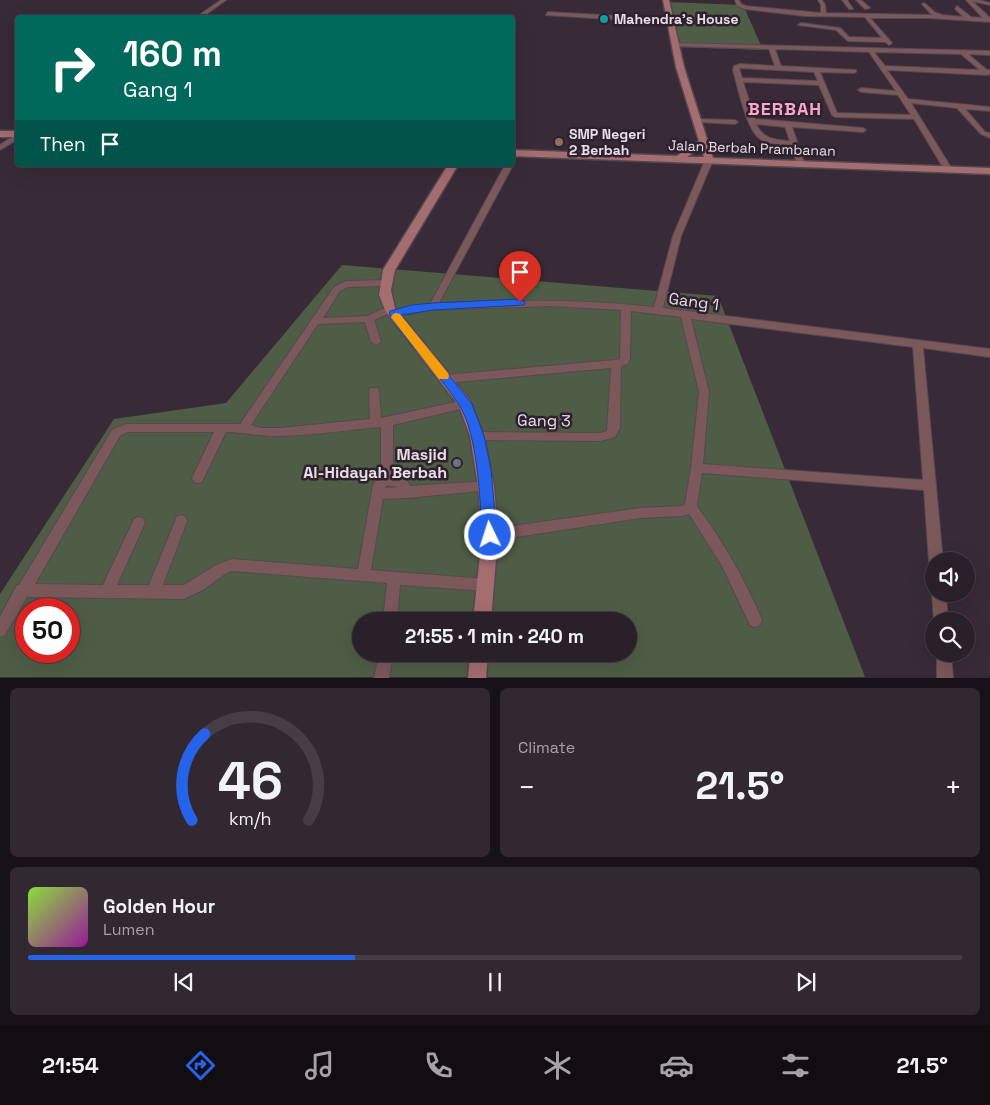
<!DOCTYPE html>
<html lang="en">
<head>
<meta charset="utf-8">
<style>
	:root { --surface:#2a2029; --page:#322831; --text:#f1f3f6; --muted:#a5a3a8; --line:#463e46; --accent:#2563eb }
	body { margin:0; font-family:"Space Grotesk",sans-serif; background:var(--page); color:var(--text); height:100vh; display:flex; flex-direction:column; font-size:19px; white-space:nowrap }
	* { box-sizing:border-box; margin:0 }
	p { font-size:16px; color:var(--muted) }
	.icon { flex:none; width:28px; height:28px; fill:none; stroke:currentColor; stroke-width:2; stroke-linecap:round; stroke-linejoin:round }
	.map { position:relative; height:678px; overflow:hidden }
	.details { display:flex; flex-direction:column; gap:10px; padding:10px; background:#171217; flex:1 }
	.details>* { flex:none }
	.guide { position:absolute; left:15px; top:15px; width:500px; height:152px; border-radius:5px; box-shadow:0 5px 20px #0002,0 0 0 1px var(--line); background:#00695c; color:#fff; overflow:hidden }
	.buttons { position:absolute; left:925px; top:552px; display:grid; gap:10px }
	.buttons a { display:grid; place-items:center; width:50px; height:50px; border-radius:50%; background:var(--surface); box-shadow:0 5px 20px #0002,0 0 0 1px var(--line); font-size:25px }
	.speed { position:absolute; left:15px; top:598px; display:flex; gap:10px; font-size:25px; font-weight:700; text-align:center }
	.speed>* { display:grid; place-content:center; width:65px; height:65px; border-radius:50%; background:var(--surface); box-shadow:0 5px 20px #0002,0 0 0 1px var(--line); line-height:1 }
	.speed .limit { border:8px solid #d22; background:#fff; color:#111 }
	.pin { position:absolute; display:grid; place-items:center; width:42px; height:42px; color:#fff; margin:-51px -21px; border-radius:50% 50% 50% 0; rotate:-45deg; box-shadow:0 0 5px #0007 }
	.pin .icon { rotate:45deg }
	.me { position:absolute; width:55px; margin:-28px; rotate:356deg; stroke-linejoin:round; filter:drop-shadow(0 0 4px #0008) }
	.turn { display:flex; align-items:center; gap:18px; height:105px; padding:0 25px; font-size:22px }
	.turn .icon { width:65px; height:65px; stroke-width:2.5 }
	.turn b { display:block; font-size:35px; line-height:42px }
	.then { display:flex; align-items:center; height:48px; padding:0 25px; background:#0003; gap:10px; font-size:19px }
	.big { font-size:38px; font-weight:600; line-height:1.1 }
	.details .tile { flex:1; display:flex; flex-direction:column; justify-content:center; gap:8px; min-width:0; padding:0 18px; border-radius:8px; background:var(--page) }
	.details .dial { align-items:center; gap:0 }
	.dial svg { height:130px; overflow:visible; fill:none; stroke:var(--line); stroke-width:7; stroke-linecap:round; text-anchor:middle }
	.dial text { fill:var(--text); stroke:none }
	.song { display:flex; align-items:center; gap:15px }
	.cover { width:60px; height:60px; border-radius:8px; background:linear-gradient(135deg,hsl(90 70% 55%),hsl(300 70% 35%)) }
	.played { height:5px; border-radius:2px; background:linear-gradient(90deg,var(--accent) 35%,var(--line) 35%) }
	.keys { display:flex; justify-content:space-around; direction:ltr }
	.heat { display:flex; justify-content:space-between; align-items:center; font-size:28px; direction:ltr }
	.details .tiles { flex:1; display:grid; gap:10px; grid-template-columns:1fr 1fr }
	.tile:last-child { grid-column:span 2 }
	.trip { position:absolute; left:352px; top:612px; width:285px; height:50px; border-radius:25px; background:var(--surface); box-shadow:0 5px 20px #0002,0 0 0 1px var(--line); font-weight:600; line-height:50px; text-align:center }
	.tab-bar { display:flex; height:80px; justify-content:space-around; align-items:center; background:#110d10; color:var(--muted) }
	.tab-bar .icon { width:35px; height:35px }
	.tab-bar .active { color:var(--accent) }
	.tab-bar b { font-size:22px; color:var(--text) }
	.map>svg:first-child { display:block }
	.green { fill:#4f5d46; fill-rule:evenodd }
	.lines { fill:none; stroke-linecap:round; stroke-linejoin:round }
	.street-casing { stroke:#544853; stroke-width:2 }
	.secondary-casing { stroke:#544853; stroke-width:3 }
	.street { fill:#7b5859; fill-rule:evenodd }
	.secondary { fill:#a46d70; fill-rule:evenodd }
	.route { fill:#2563eb; stroke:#184099 }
	.slow { fill:#f59e0b }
	.culture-dot { fill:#0f9aa8; stroke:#2e212d; stroke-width:2 }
	.education-dot { fill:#8d6e63; stroke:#2e212d; stroke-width:2 }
	.worship-dot { fill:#6b7280; stroke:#2e212d; stroke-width:2 }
	.labels { text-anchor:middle; stroke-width:5; stroke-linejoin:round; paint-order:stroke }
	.far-poi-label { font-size:14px; font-weight:bold; fill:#e7dee6; stroke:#2e212d; text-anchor:start }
	.far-street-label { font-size:14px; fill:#e7dee6; stroke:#2e212d }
	.street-label { font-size:16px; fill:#e7dee6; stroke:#2e212d }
	.poi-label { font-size:16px; font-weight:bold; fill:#e7dee6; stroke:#2e212d; text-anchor:end }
	.far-district-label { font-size:18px; font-weight:bold; letter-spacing:1px; fill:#f8a8c6; stroke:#2e212d }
</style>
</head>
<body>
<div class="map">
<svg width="990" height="678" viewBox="0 0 990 678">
	<rect width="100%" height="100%" fill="#382b37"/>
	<g class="green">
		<path d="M666 2 743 5 763 50 676 47Z"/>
		<path d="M342 265 718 296 865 677H0V594L114 419 226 403ZM26 609H69V651H26ZM361 621H629V654H361Z"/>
	</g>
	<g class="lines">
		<defs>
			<g id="street">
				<path d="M221 0H226L201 18H195Z"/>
				<path d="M735 0H739L741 4 746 6 821 13V5L818 0H822L825 5 826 13 932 15 922 4 924 3 936 13 943 15 964 17 955 9 957 6 971 17 983 18 966 0H979L990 3V5L972 1 990 18V22L929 18H870L892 43 889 45 885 42 848 41 836 30 798 25 801 23 840 28 849 37 882 38 865 17 805 16 745 9 737 6Z"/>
				<path d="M842 0H847L853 9H849Z"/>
				<path d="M856 0H861L870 8 865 9Z"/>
				<path d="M548 12 671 19 674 21 671 23 546 15Z"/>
				<path d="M676 43 990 51V55L968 54 987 70H990V74L987 75 887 70 908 99 990 107V111L965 109 985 132 990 133V138L981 134 957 108 911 103 952 169 948 171 944 169 914 119 835 117 832 115 819 85 743 82 755 119 863 128 866 130 863 132 792 127 805 165 804 167H798L791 145C781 144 769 145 760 139 746 129 738 87 733 70L734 66 740 64 775 66 769 49 674 46 673 45ZM775 49 869 52 896 91 861 88 858 90 861 92 898 95 911 115 837 113 820 72 854 73 856 72V70L781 66ZM874 52 961 54 980 70 885 66ZM739 68 814 72 818 81 742 78ZM756 124 785 127 790 141C774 140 763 139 756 124Z"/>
				<path d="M698 119 735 120 738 122 735 124 696 122V120Z"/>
				<path d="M18 133V139L0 150V145Z"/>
				<path d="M706 158 713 160 681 236 663 308 990 349V357L923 348 943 561H934V566L931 565 929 561 924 490 702 473 697 506C723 542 745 579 762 620L760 625 755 627 750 625 722 566 689 514 683 516 641 518 490 541 485 539 484 535 485 531 490 529 641 508 682 506 685 504 691 468 699 392 681 317 631 311 630 358 628 364 621 366 620 428 615 437 601 441 477 440 473 439 471 436 473 433 477 432 601 433 607 431 611 368 446 383 442 382 441 379 442 376 446 375 615 360 620 359 621 310 551 306 431 310C420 311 399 318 391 316L390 313 374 320 381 342 376 345 371 342 365 322 318 324 251 425 261 428H280L370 419 369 391 370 388H378L379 391 381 418 465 400 469 401 470 404 469 407 393 425V476L407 480 410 486 486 481 490 482 492 486 490 490 407 498 383 499 371 570 486 579 491 580 493 585 491 590 486 591 400 585 397 621H383L387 583 232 571 225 574 203 590 184 599 27 597 5 635 0 637V617L17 585H19L112 430 126 424H240L334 287 346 281 385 280 390 283 385 286 348 287 340 291 323 318 367 316 390 306 393 307 394 311 430 304 505 165H513L439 303C511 300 583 299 654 307L673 236ZM691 319 913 347 923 480 703 464 709 392ZM381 427V477L377 479 373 485 358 569 232 559 216 565 184 585H163L187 521 186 517 181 515 176 517 175 521 149 585H117L145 523 144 519 139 517 134 519 103 585 35 584 120 436 127 432H214L192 478 194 482 198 483 202 482 226 432C244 432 261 437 280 436 314 435 348 430 381 427ZM387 485 398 487 385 488Z"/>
				<path d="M934 590V594H946L948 621H934L932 594Z"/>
				<path d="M379 654H393L389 678H374Z"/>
				<path d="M937 654H951L953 678H937Z"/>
			</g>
			<g id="secondary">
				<path d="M663 0H669L684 67 713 158 990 168V174L512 156V150L677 156 699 141 676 67ZM701 147 704 157H687Z"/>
				<rect x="0" y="131" width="18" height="6"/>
				<path d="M448 165H458L395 270 391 290 395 308 470 400 484 436 494 486 498 535 491 621H473L482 535 478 486 470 436 459 406 386 312 379 295 383 270Z"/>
				<path d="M470 654H488L486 678H468Z"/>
			</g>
		</defs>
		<use href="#street" class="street-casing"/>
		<use href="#secondary" class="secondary-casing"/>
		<use href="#street" class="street"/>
		<use href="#secondary" class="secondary"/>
	</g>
	<path class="route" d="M520 299 525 302 524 305 433 310 401 315 472 404 484 436 491 470 497 535 495 540 490 542 484 540 482 535C480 500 478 434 459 405 438 373 410 346 389 314L390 311 412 305 433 303Z"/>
	<path class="slow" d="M396 313 400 314 448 373 449 376 448 379H439L393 320 391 317 393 314Z"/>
	<circle class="culture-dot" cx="604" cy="19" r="5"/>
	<circle class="education-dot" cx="559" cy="142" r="5"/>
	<circle class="worship-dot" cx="457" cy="463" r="5"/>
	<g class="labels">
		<g class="far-poi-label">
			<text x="614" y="24">Mahendra's House</text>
			<text x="569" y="139">SMP Negeri<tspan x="569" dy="16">2 Berbah</tspan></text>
		</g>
		<g class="far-street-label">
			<text transform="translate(752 148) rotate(2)" y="5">Jalan Berbah Prambanan</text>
		</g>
		<g class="street-label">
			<text transform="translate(694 301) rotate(8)" y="6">Gang 1</text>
			<text transform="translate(544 420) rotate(1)" y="6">Gang 3</text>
		</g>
		<g class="poi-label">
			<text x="447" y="460">Masjid<tspan x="447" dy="18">Al-Hidayah Berbah</tspan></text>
		</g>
		<g class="far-district-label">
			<text x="785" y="115">BERBAH</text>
		</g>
	</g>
</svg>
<div class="buttons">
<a><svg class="icon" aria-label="sound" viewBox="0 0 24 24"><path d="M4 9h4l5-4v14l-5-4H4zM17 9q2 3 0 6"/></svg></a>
<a><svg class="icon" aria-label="search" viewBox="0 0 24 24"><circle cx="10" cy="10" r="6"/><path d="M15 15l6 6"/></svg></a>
</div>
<div class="speed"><div class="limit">50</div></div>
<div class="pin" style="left:520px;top:302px;background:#d93025"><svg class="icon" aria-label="arrive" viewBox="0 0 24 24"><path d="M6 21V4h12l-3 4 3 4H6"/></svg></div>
<svg class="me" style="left:490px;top:535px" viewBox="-20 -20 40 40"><circle r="17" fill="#2563eb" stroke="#fff" stroke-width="3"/><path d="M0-11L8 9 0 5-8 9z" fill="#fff"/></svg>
<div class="trip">21:55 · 1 min · 240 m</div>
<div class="guide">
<div class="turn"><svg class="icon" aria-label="right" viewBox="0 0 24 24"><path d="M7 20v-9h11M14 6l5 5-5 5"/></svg><div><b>160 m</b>Gang 1</div></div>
<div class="then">Then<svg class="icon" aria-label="arrive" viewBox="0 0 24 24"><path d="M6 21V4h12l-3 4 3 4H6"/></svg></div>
</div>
</div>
<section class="details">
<div class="tiles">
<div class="tile dial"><svg viewBox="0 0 100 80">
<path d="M14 69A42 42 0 1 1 86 69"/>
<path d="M14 69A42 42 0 0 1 22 16" stroke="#2563eb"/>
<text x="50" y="56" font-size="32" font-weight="700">46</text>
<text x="50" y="72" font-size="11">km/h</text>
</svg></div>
<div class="tile"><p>Climate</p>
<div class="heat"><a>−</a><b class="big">21.5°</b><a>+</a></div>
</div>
<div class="tile">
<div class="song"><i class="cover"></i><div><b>Golden Hour</b><p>Lumen</p></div></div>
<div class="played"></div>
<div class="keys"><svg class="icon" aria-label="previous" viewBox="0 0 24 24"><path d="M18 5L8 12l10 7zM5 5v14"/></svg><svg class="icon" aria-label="pause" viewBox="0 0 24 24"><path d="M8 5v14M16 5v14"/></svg><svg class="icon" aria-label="next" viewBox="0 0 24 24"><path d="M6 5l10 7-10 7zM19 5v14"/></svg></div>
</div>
</div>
</section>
<nav class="tab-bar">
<b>21:54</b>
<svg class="icon active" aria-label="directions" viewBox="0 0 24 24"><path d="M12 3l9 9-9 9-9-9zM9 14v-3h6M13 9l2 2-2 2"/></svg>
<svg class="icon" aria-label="music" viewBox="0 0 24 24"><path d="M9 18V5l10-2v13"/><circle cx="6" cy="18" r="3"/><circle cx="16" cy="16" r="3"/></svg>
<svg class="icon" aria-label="phone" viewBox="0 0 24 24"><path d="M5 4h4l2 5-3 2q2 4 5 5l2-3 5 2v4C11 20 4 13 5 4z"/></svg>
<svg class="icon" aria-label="climate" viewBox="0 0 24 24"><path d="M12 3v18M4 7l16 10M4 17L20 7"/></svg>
<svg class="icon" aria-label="car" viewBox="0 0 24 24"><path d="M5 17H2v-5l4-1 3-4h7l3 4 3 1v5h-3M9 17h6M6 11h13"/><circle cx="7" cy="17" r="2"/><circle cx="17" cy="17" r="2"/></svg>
<svg class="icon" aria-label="filters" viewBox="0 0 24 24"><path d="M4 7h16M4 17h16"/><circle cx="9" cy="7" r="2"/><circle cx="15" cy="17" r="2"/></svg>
<b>21.5°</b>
</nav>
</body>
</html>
